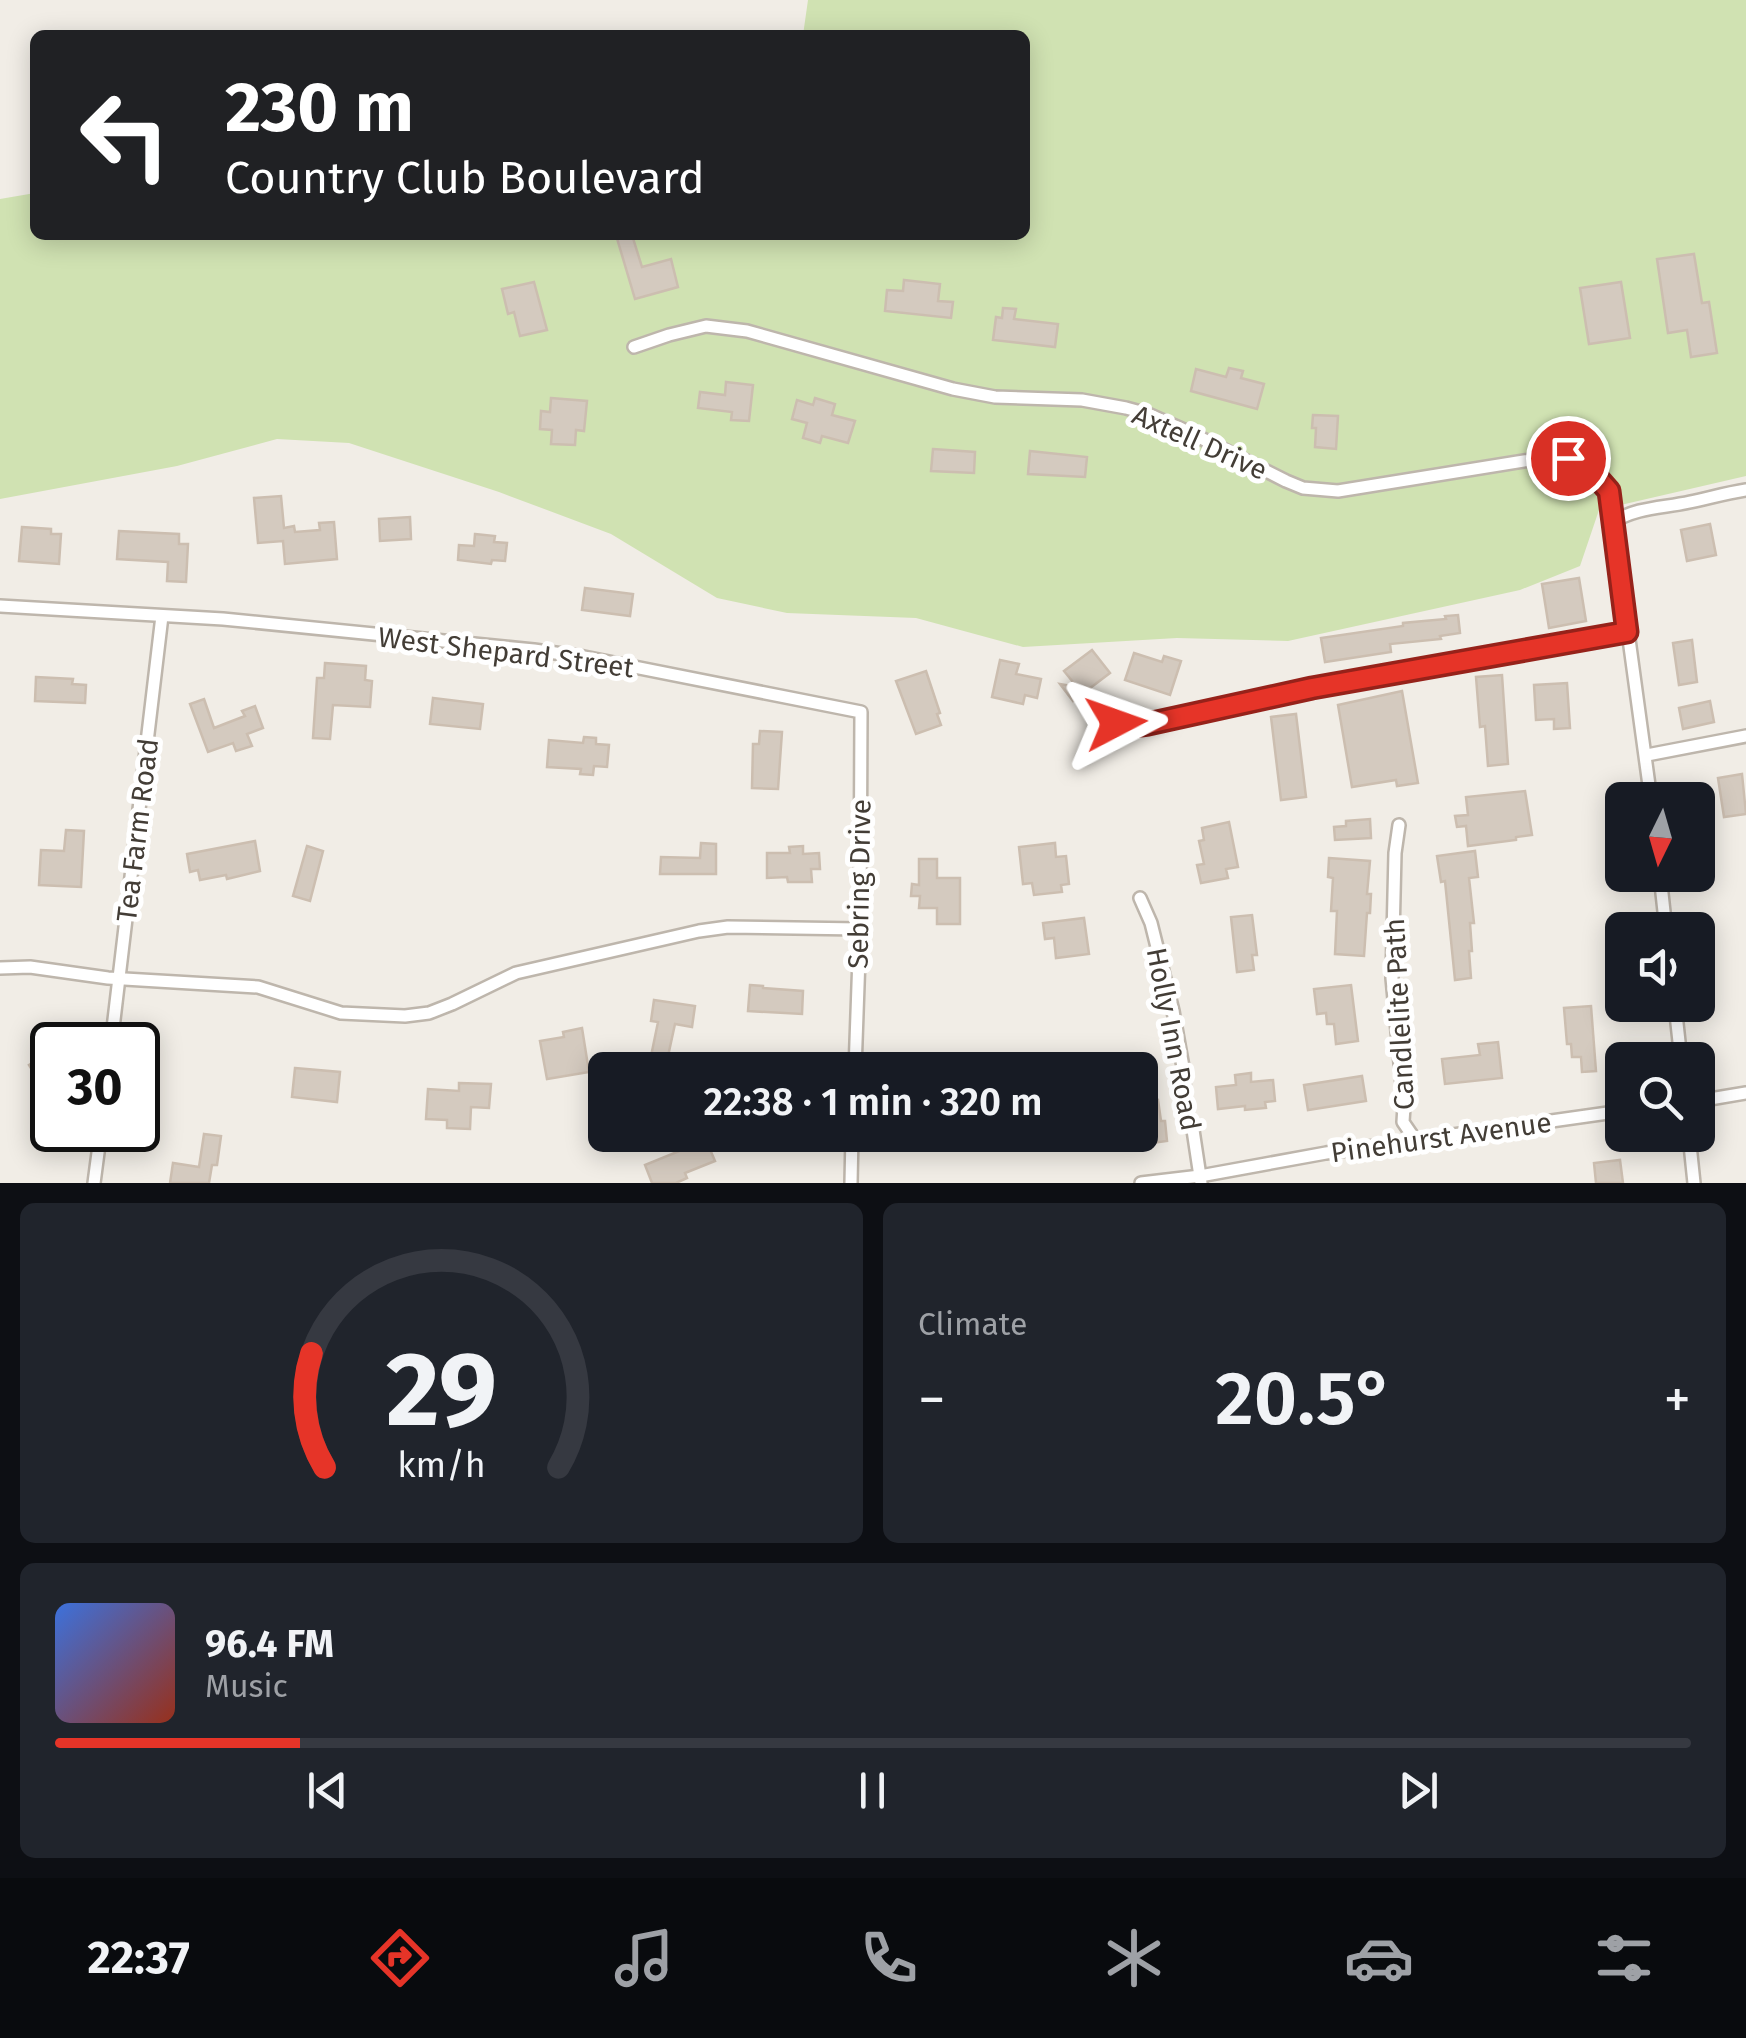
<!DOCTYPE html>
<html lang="en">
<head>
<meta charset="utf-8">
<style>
	:root { --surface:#171b24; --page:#20242c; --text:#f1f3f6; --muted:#9ea1a6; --line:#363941; --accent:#e63428 }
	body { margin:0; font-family:"Fira Sans",sans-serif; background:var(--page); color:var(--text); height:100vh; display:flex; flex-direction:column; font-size:38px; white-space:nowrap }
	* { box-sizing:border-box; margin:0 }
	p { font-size:32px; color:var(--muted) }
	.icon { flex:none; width:55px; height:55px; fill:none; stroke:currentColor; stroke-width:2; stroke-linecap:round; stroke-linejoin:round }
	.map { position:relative; height:1183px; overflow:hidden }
	.side { display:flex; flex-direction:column; gap:20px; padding:20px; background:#0d0f14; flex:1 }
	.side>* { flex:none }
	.guide { position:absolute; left:30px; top:30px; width:1000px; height:210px; border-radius:15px; box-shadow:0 5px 25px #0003; background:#202124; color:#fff; overflow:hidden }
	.needle { width:65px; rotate:185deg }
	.buttons { position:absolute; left:1605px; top:782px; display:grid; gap:20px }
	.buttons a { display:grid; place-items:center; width:110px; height:110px; border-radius:15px; background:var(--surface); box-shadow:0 5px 25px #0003; font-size:50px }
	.speed { position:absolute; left:30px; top:1022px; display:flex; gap:20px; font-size:50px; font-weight:700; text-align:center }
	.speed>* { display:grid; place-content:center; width:130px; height:130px; border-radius:50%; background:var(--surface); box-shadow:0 5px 25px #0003; line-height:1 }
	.speed .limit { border:5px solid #111; border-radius:15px; background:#fff; color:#111 }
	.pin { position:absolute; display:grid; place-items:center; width:85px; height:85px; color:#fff; margin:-42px; border:5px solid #fff; border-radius:50%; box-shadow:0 2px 10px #0007 }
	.me { position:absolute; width:110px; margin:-55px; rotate:86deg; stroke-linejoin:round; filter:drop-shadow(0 0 8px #0008) }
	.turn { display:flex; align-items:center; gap:35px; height:210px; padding:0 30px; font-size:45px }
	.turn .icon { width:130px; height:130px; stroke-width:2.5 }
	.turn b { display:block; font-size:70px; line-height:85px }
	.big { font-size:75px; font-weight:600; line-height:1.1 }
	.side .card { flex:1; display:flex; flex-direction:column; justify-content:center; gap:15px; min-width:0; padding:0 35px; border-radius:15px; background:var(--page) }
	.side .dial { align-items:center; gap:0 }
	.dial svg { height:260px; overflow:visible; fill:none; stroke:var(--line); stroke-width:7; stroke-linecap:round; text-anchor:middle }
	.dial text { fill:var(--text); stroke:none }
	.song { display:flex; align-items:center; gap:30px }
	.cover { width:120px; height:120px; border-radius:15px; background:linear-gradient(135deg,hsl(220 70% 55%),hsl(10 70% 35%)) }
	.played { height:10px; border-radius:5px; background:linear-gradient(90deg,var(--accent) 15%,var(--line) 15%) }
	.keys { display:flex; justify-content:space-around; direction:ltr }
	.heat { display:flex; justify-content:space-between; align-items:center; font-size:55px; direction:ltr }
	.side .tiles { flex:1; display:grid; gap:20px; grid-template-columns:1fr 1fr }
	.card:last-child { grid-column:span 2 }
	.trip { position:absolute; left:588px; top:1052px; width:570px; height:100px; border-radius:15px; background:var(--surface); box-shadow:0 5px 25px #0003; font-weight:600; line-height:100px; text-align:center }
	.dock { display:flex; height:160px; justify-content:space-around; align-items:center; background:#090b0e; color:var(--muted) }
	.dock .icon { width:70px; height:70px }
	.dock .selected { color:var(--accent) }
	.dock b { font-size:45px; color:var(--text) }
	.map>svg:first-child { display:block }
	.green { fill:#d0e2b2 }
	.building { fill:#d4cabf; stroke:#ccbeb0; stroke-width:2.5 }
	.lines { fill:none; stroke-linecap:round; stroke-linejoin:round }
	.street-casing { stroke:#beb6ac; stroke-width:16 }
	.street { stroke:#fff; stroke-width:11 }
	.route-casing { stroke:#96221a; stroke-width:25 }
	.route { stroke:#e63428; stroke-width:18 }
	.labels { text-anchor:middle; stroke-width:10; stroke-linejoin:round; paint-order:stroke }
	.street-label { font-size:28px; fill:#433d36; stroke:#fff }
</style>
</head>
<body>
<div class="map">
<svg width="1746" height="1183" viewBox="0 0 1746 1183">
	<rect width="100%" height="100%" fill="#f1ede6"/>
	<path class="green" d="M808 0H1746V476L1599 510 1580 566 1520 590 1288 641 1177 638 1023 647 916 618 787 613 717 598 611 534 499 492 349 443 277 439 177 466 0 499V199L35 193V235H1025V35H803Z"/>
	<g class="building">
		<path d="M616 235H632L642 267 671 259 678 287 635 299Z"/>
		<path d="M1694 254 1702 303 1709 302 1717 353 1691 357 1687 330 1668 333 1657 259Z"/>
		<path d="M904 280 940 284 938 301 953 302 951 318 885 311 887 290 903 291Z"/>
		<path d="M534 282 547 330 520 336 514 312 508 314 502 289Z"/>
		<path d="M1621 282 1630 338 1589 344 1580 288Z"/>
		<path d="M1003 308 1016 309 1014 319 1058 324 1055 347 993 340 996 317 1002 318Z"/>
		<path d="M1229 368 1243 371 1241 378 1264 384 1257 409 1191 391 1196 369 1226 377Z"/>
		<path d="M726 382 753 385 749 421 731 420 732 412 698 408 700 392 725 395Z"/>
		<path d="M551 398 587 401 584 431 576 430 575 445 551 444 552 430 540 429 541 411 550 412Z"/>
		<path d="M815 398 835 404 832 415 855 421 848 443 822 436 820 443 803 438 807 423 792 419 797 400 813 405Z"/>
		<path d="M1313 415 1338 416 1336 449 1315 447 1316 428H1312Z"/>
		<path d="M933 449 975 452 974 473 931 471Z"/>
		<path d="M1030 451 1087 457 1085 477 1028 474Z"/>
		<path d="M281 496 284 528 294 526 295 532 320 530 319 523 334 522 337 559 285 564 283 541 258 543 254 498Z"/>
		<path d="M410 517 411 539 380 541 379 519Z"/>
		<path d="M1710 524 1716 555 1687 561 1681 530Z"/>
		<path d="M22 527 51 529V534H61L59 564 19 561Z"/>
		<path d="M119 531 179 534V544H188L186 582 167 581 168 562 117 559Z"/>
		<path d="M475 534 495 536 494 542 507 543 505 561 492 560 491 564 458 560 459 545 474 546Z"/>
		<path d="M1579 578 1586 621 1549 628 1542 584Z"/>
		<path d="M585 588 633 594 630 616 582 610Z"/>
		<path d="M1458 615 1460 633 1440 636 1441 639 1390 644 1391 652 1325 662 1321 638 1403 626V623L1446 619 1445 616Z"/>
		<path d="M1692 640 1697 682 1679 685 1673 643Z"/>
		<path d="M1092 650 1110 673 1073 701 1060 684 1077 687 1064 671Z"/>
		<path d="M1134 653 1162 662 1164 656 1181 661 1170 695 1125 680Z"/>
		<path d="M1000 660 1019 664 1016 674 1041 679 1037 698 1025 695 1023 704 992 697Z"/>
		<path d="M325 663 366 666 365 680 372 681 370 707 333 705 330 739 313 738 317 678H324Z"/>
		<path d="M926 671 940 713 937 714 941 725 916 734 896 681Z"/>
		<path d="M1502 675 1508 764 1488 766 1485 726 1480 727 1476 677Z"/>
		<path d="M36 677 73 679 72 684 86 685 85 703 35 701Z"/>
		<path d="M1567 683 1570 728 1554 729V719L1536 720 1534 685Z"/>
		<path d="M1402 691 1418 783 1397 786 1396 780 1352 787 1338 705Z"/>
		<path d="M433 698 483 704 480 729 430 724Z"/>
		<path d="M204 699 214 728 245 716 242 711 255 706 263 728 247 734 252 746 236 751 233 743 208 752 190 704Z"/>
		<path d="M1710 701 1714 722 1683 729 1679 708Z"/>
		<path d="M1296 714 1306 797 1281 800 1271 717Z"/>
		<path d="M760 731 782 732 778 789 752 788 753 744H759Z"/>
		<path d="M584 737 596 738V744L609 745 607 767 594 766 593 775 580 774 581 769 547 767 549 740 583 743Z"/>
		<path d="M1742 774 1746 814 1724 817 1718 778Z"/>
		<path d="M1525 791 1532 835 1516 837V840L1468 846 1466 826 1457 827 1455 816 1468 815 1466 797Z"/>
		<path d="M1370 819 1371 838 1335 840 1334 827 1346 826V821Z"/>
		<path d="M1229 822 1238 867 1226 869 1228 878 1201 883 1197 865 1204 864 1199 841 1204 840 1202 828Z"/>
		<path d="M66 830 84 831 81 887 39 885 41 850 64 851Z"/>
		<path d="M255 841 260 871 227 879 226 875 200 880 198 870 190 872 187 854Z"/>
		<path d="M701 843 716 844V874H660L661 857 700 858Z"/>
		<path d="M1055 843 1056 857 1066 856 1069 884 1061 885 1062 892 1034 895 1032 883 1023 884 1019 847Z"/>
		<path d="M307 846 323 851 310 901 293 896Z"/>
		<path d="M803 846V854L819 853 820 869H811L812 882H788L787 877 767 878V853H790L789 847Z"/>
		<path d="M1475 851 1478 877 1469 878 1474 923H1470L1472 951H1469L1471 978 1455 980 1445 881 1441 882 1437 856Z"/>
		<path d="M1329 858 1370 861 1367 894H1371L1370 913H1367L1364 956 1335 954 1337 911H1331L1333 878 1328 877Z"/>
		<path d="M919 859H937V878H960V924H937V908H919L920 896H911L912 884 919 885Z"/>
		<path d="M1252 915 1257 955H1252L1254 970 1237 972 1231 917Z"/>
		<path d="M1084 918 1089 954 1056 958 1054 938 1045 939 1043 923Z"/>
		<path d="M750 985 763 986V988L803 991 802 1014 748 1011Z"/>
		<path d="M1351 985 1358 1041 1336 1044 1334 1024H1327L1326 1013 1317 1014 1314 989Z"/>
		<path d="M654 1000 695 1006 692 1027 675 1024 665 1070 649 1066 658 1022 651 1021Z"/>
		<path d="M1591 1006 1596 1071 1582 1072 1581 1057H1572L1571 1044H1567L1564 1008Z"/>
		<path d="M582 1028 589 1072 547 1079 540 1041 564 1037 563 1032Z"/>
		<path d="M1498 1042 1502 1078 1445 1084 1442 1059 1480 1055 1478 1044Z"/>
		<path d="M45 1056 52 1069V1103L29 1065Z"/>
		<path d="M295 1068 340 1072 337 1102 292 1097Z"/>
		<path d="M1251 1073V1082L1273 1080 1275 1101 1265 1102 1266 1108 1245 1110V1106L1218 1109 1216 1087 1236 1085 1235 1075Z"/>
		<path d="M1362 1076 1366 1101 1308 1110 1304 1085Z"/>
		<path d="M459 1083 491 1084 489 1108 471 1107 470 1129 447 1128V1120L426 1119 428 1089 459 1091Z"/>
		<path d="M1158 1100 1161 1121H1165L1167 1141 1121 1147 1119 1135H1140V1102Z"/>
		<path d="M204 1134 221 1136 217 1165H212L209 1183H170L173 1163 199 1167Z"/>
		<path d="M706 1140 715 1161 685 1173 687 1178 676 1183H652L645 1165Z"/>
		<path d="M1620 1160 1623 1183H1596L1594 1163Z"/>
	</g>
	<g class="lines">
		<defs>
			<g id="street">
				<path d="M634 347 669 335 706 326 747 331 953 389 995 397 1082 400 1126 408 1148 414 1191 433 1286 481 1303 488 1338 491 1555 456C1577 460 1606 472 1611 497 1613 505 1612 514 1613 522"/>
				<path d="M0 606 223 619 534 650 584 657 861 712 860 929 855 1070"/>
				<path d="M1116 723 1133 725 1148 724 1312 689 1627 632"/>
				<path d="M1647 755 1746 736"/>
				<path d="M1651 800 1613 522C1637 507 1663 508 1690 502 1709 498 1727 493 1746 490"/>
				<path d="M1399 825 1395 853 1392 978 1404 1106 1403 1122 1416 1141"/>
				<path d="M1660 875 1666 930"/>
				<path d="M1140 898 1151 923 1173 1011 1183 1067 1186 1111 1193 1130 1201 1183"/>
				<path d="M0 968 30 967 108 978 258 987 341 1013 405 1016 429 1013 452 1004 516 973 699 931 728 927 860 929"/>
				<path d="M1675 1005 1681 1060"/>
				<path d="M111 1045 162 616"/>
				<path d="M1698 1101 1746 1093"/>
				<path d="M1689 1135 1694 1183"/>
				<path d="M94 1183 101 1130"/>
				<path d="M851 1183 852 1135"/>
				<path d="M1141 1183 1200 1176 1326 1153 1622 1111"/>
			</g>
		</defs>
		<use href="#street" class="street-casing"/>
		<use href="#street" class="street"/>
	</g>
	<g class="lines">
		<defs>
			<path id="route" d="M1116 723 1133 726 1148 724 1312 688 1627 632 1609 491 1587 466 1568 458"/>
		</defs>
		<use href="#route" class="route-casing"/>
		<use href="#route" class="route"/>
	</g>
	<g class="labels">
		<g class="street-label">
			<text transform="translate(1200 442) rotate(24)" y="10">Axtell Drive</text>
			<text transform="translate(506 652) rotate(7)" y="10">West Shepard Street</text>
			<text transform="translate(137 830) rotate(-83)" y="10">Tea Farm Road</text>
			<text transform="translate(859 884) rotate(-89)" y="10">Sebring Drive</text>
			<text transform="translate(1399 1014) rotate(-93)" y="10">Candlelite Path</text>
			<text transform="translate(1174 1039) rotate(79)" y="10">Holly Inn Road</text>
			<text transform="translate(1441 1137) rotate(-8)" y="10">Pinehurst Avenue</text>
		</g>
	</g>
</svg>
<div class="buttons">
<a><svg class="needle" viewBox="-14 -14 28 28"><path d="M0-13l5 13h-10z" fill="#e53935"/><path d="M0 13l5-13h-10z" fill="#9ea1a6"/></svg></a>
<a><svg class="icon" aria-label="sound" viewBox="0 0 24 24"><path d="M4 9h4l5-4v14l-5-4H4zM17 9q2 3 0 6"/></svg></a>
<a><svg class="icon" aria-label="search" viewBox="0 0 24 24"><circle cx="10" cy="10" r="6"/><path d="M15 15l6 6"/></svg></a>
</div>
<div class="speed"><div class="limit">30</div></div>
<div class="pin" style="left:1568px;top:458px;background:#d93025"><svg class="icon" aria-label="arrive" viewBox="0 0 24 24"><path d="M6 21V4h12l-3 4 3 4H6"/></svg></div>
<svg class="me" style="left:1116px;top:723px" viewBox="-20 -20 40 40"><path d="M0-17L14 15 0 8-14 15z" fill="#e63428" stroke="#fff" stroke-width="4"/></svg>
<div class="trip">22:38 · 1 min · 320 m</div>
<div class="guide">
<div class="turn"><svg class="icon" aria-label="left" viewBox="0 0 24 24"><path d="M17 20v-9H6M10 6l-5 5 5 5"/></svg><div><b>230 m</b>Country Club Boulevard</div></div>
</div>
</div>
<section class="side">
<div class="tiles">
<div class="card dial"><svg viewBox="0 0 100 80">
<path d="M14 69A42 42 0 1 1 86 69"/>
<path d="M14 69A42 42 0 0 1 10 34" stroke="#e63428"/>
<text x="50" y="56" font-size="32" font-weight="700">29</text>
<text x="50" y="72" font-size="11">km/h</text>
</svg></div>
<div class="card"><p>Climate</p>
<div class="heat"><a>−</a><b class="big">20.5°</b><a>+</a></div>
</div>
<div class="card">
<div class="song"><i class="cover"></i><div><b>96.4 FM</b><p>Music</p></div></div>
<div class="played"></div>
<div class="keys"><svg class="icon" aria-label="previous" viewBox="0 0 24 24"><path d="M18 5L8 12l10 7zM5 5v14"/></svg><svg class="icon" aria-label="pause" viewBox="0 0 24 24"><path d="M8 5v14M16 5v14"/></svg><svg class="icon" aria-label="next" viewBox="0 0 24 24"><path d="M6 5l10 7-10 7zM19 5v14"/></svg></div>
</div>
</div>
</section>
<nav class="dock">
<b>22:37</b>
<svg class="icon selected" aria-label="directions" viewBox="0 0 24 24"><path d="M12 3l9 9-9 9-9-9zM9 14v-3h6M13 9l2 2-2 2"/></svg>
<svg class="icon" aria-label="music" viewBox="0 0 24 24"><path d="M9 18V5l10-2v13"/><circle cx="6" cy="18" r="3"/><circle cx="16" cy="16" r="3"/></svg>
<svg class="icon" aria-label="phone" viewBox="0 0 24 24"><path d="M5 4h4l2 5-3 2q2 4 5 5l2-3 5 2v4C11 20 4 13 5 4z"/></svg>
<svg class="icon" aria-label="climate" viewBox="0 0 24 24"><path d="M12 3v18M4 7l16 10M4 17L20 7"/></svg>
<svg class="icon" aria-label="car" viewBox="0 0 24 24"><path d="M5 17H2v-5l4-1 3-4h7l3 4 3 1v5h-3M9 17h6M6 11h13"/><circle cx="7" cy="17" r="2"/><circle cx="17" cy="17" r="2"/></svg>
<svg class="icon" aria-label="filters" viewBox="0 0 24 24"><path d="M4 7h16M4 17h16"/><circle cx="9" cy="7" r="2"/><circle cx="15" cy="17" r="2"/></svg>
</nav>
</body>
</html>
